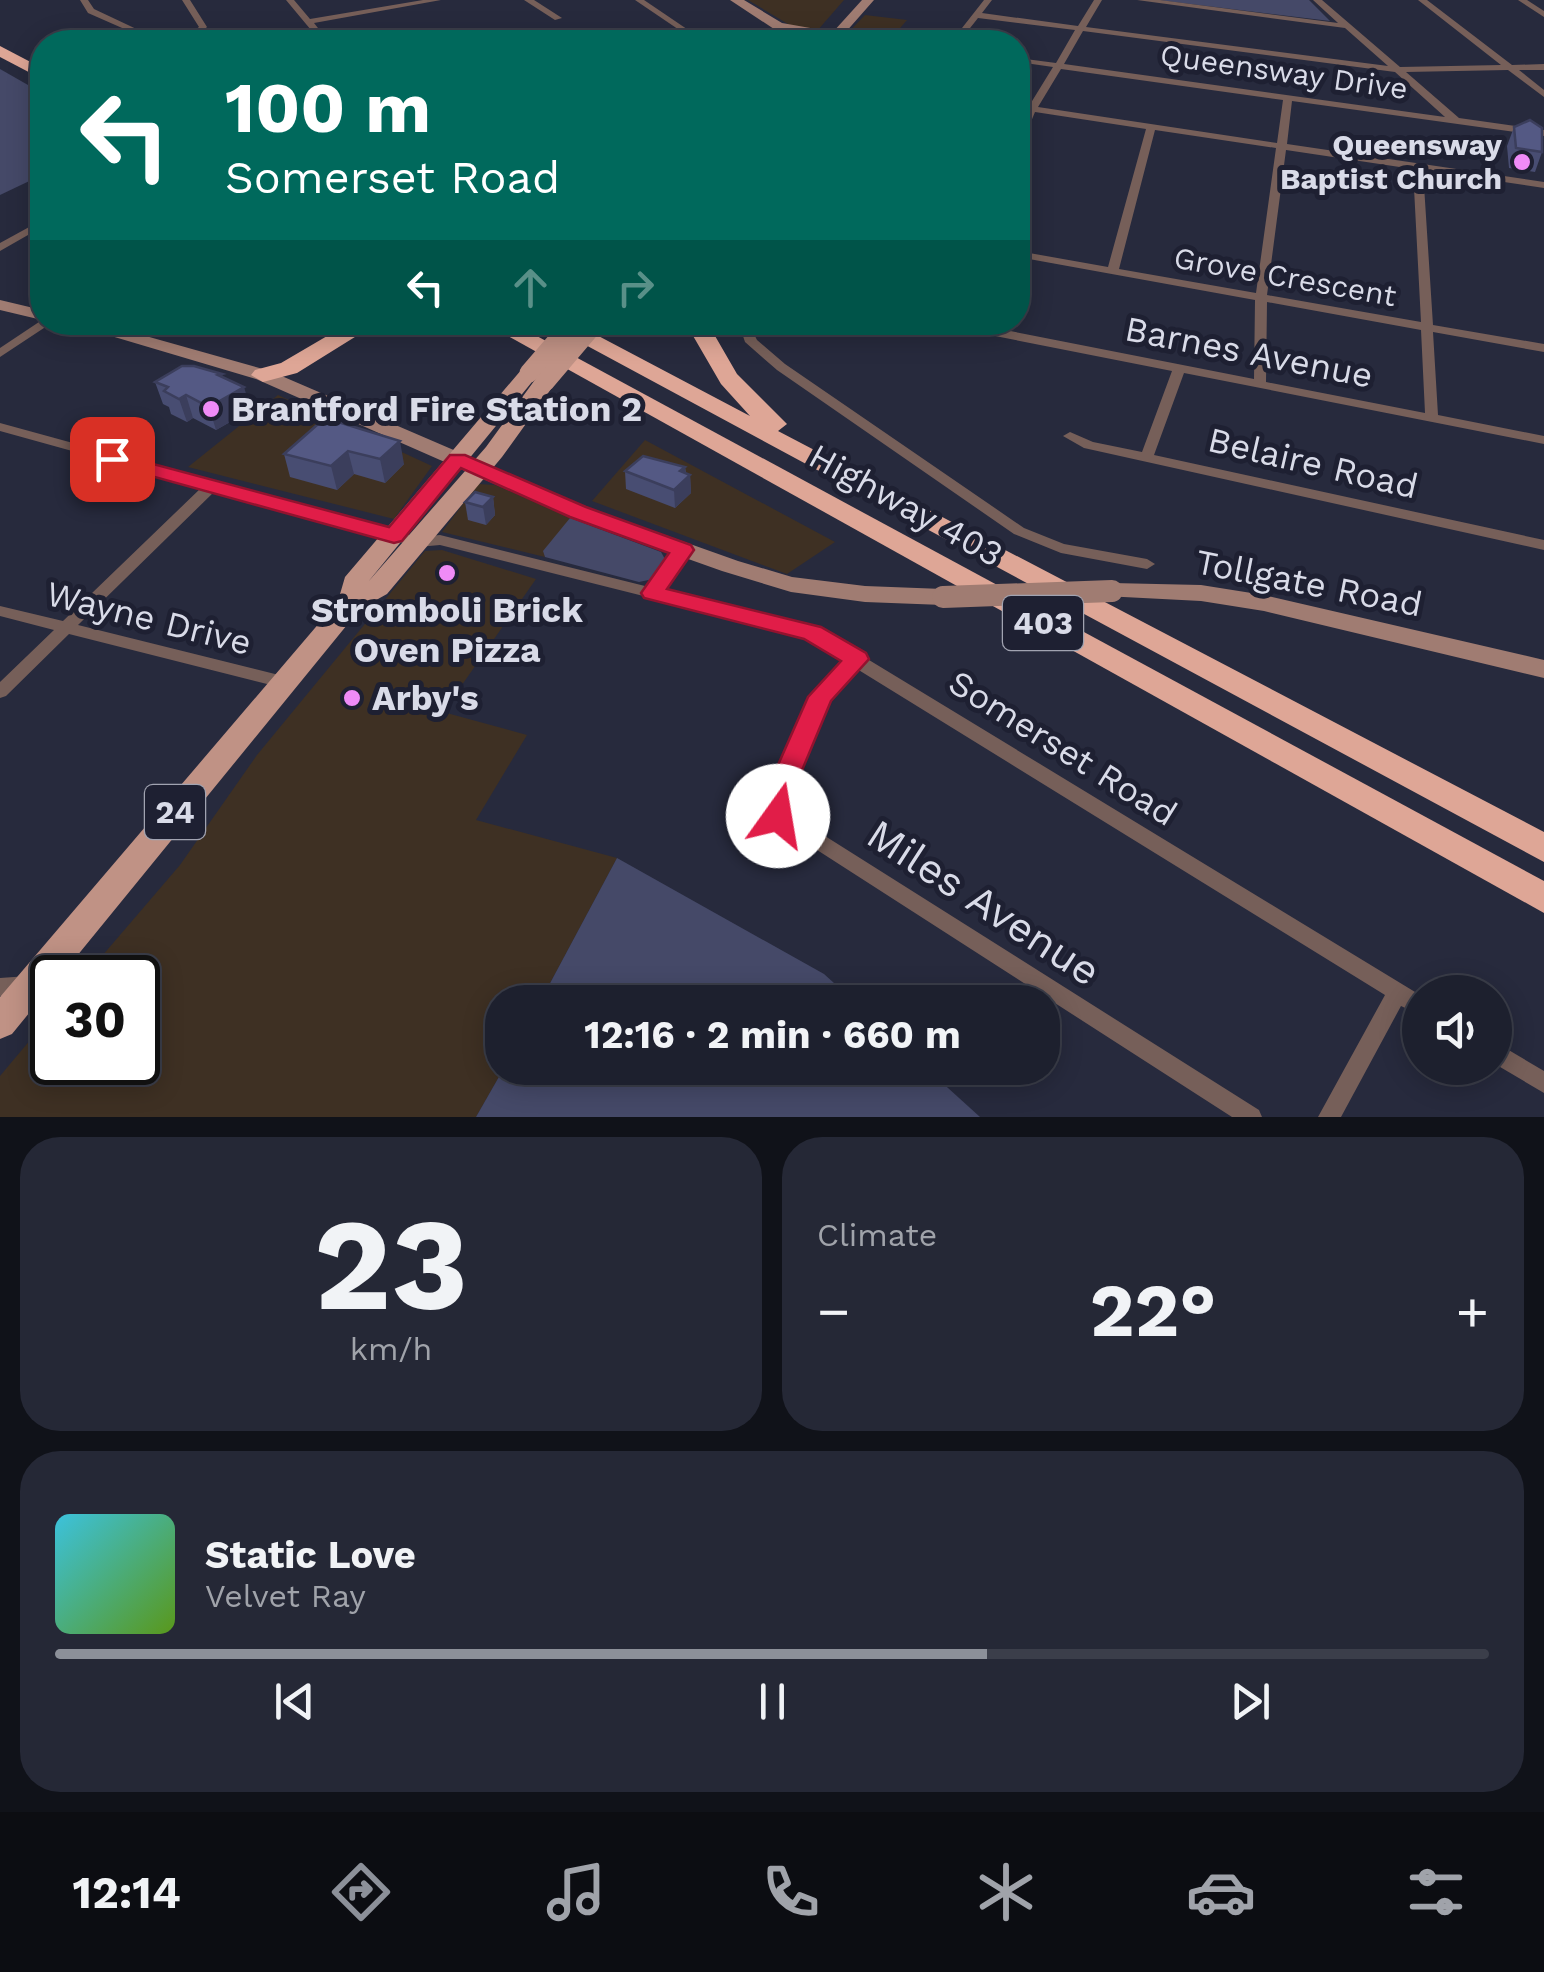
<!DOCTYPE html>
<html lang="en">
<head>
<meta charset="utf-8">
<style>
	:root { --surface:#1d202e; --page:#252836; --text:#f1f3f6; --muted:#a0a3aa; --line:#3b3e4a; --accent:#8c9099 }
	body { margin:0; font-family:"Work Sans",sans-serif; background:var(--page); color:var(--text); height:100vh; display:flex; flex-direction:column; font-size:38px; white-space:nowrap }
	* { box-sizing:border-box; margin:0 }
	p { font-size:32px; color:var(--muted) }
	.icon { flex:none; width:55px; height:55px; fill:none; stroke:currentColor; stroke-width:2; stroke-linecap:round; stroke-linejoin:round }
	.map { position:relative; height:1117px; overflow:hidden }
	.details { display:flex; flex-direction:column; gap:20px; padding:20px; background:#101219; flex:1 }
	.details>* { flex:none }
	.guide { position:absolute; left:30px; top:30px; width:1000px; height:305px; border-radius:40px; box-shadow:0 5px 25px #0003,0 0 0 2px var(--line); background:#00695c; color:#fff; overflow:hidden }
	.fabs { position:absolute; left:1402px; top:975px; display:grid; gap:20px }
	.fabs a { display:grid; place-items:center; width:110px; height:110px; border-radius:50%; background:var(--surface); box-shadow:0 5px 25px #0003,0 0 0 2px var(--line); font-size:50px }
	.speed { position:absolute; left:30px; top:955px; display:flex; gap:20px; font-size:50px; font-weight:700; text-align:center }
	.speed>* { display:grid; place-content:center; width:130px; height:130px; border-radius:50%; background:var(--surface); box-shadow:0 5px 25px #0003,0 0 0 2px var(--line); line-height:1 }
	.speed .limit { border:5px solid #111; border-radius:15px; background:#fff; color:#111 }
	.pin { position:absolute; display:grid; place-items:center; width:85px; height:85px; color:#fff; margin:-42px; border-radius:20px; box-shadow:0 5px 15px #0006 }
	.me { position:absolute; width:110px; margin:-55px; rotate:13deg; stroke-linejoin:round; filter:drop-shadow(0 0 8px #0008) }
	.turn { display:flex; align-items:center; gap:35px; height:210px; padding:0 30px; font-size:45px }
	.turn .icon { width:130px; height:130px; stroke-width:2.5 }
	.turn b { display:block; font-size:70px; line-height:85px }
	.lanes { display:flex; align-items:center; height:95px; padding:0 30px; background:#0003; justify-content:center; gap:50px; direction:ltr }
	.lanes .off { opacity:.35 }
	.big { font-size:75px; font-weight:700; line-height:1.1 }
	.details .card { flex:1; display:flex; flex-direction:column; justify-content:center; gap:15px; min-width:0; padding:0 35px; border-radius:40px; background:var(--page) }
	.details .dial { align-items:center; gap:0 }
	.dial b { font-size:130px; line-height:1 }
	.song { display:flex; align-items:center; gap:30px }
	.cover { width:120px; height:120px; border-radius:15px; background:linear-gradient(135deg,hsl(190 70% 55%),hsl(90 70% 35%)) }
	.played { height:10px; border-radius:5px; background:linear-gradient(90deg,var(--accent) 65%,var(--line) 65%) }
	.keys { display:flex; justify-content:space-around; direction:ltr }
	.heat { display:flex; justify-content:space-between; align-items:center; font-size:55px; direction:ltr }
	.details .tiles { flex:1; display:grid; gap:20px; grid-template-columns:1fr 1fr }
	.card:last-child { grid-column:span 2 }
	.trip { position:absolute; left:485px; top:985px; width:575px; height:100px; border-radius:40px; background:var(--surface); box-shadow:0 5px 25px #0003,0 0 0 2px var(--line); font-weight:700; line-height:100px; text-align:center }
	.tabs { display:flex; height:160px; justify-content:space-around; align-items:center; background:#0c0d12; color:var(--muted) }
	.tabs .icon { width:70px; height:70px }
	.tabs .current { color:var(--accent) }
	.tabs b { font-size:45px; color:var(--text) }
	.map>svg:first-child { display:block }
	.commercial { fill:#3e3023 }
	.green { fill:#454968 }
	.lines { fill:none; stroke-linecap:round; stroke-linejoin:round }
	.street { fill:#765f59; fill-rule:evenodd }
	.secondary { fill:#a07c72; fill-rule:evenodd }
	.primary { fill:#c09285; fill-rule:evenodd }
	.highway { fill:#dea696; fill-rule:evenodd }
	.secondary-bridge { stroke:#a07c72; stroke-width:22 }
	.primary-bridge { stroke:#c09285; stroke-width:19 }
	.wall { fill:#484d72 }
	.shaded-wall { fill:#3b3e5c }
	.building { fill:#545984; stroke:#3b3e5c; stroke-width:2.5 }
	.route { fill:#e11d48; stroke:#92132f; stroke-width:2.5 }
	.poi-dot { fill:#ef8bf7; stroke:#1e2032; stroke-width:4 }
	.labels { text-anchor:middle; stroke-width:10; stroke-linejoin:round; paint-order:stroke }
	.far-street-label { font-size:30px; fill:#d9dbe8; stroke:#1e2032 }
	.far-poi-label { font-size:30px; font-weight:bold; fill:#d9dbe8; stroke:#1e2032; text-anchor:end }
	.shield { fill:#1e2032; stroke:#a1a3b1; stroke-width:2.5 }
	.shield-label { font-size:32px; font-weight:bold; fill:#d9dbe8 }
	.street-label { font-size:35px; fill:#d9dbe8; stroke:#1e2032 }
	.poi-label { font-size:35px; font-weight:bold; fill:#d9dbe8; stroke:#1e2032; text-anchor:start }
	.near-street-label { font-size:42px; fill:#d9dbe8; stroke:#1e2032 }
</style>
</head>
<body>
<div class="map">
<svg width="1544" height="1117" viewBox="0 0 1544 1117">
	<rect width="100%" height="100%" fill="#272a3d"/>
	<g class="commercial">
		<path d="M748 0H844L817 31 793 27Z"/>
		<path d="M865 15 907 20 889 41 846 35Z"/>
		<path d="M278 395 432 466 394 519 188 467Z"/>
		<path d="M645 440 835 542 787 574 592 501Z"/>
		<path d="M478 484 495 485 574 518 544 551 545 557 442 532Z"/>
		<path d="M442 550 536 579 443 712 527 735 476 820 617 858 540 1002H502L504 1068 476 1117H0V1076L52 1014V1062H138V978L84 977 180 865 257 755 425 551Z"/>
	</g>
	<g class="green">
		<path d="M1158 0H1309L1330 21Z"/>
		<path d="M0 69 42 93V175L0 195Z"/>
		<path d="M570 518 661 552 666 561 653 579 639 582 545 557 543 551Z"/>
		<path d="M617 858 824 974 855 1002H540Z"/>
		<path d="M504 1068H926L980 1117H476Z"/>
	</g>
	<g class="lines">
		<g class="street">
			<path d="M80 0H88L94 9 164 42H154L88 13Z"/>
			<path d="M182 0H190L207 27C196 39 181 42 165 42L192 32 199 27Z"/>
			<path d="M286 0H294L310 19 423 0H441L314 23 329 42H321Z"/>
			<path d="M524 0H534L562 18 555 20Z"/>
			<path d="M635 0H644L706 42H697Z"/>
			<path d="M984 0H992L982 13 1078 26 1094 0H1102L1086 27 1388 66 1345 28 1137 0H1160L1338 23 1313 0H1322L1400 67 1501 65 1418 0H1427L1512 65 1544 64V70H1519L1544 90V97L1508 70 1406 72 1459 118 1544 130V136L1292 101 1287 144 1544 182V188L1423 170 1433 325 1544 344V352L1433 332 1438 415 1544 436V444L1184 373 1154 455 1544 540V550L1084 448 1063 436 1070 432 1093 442 1142 452 1172 371 939 325 937 322H964L1254 379 1255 300 1018 257V251L1108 267 1146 129 1035 112 1023 141 1018 144V131L1026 111 1018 110V104L1029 106 1053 67 1018 62V58L1056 63 1075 30 978 18 959 42H951ZM1083 31 1395 72 1445 117 1064 64ZM1061 69 1283 100 1277 143 1038 107ZM1155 130 1276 148 1256 293 1119 269ZM1286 150 1413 169 1421 322 1267 295ZM1267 302 1421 330 1425 413 1266 382Z"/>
			<path d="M1518 0H1527L1544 11V17Z"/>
			<path d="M451 34 473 40 474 42H463L448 38V34Z"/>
			<path d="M837 34 886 39 890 42H870L834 38 833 36Z"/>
			<path d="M42 220V227L0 251V243Z"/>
			<path d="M42 320V322H53L0 357V348Z"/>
			<path d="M751 322H763L755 336 757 340 785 364 1024 528 1064 544 1147 559 1155 564 1147 569 1061 553 1014 534 777 370 745 342 743 336Z"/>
			<path d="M0 423 397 532 418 537 440 535 649 587 678 547H688L690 550 663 591 818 629 1420 995V1015L1401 1006 1341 1117H1318L1385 995 857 669 827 700 785 799 787 812 1259 1110 1262 1117H1232L772 821 767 799 812 697 845 661 807 637 440 545 418 547 215 491 78 625 283 676 289 678 291 682 289 686 283 688 69 634 6 696 0 698V682L54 630 0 616V606L63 621 202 487 0 431Z"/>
			<path d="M28 976 35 979 38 985 35 991 0 996V978Z"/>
			<path d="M1495 1042 1544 1071V1093L1495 1064Z"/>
		</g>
		<g class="secondary">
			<path d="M730 0H744L782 23 833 32 862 0H874L837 42 774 29Z"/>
			<path d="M0 300 42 310V320L0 310Z"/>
			<path d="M64 322H96L270 371 586 507 738 561 792 577 865 586 943 589 955 597 943 605 865 602 791 592 722 571 570 517 256 379Z"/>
			<path d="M1112 583 1201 585 1264 595 1544 660V678L1264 611 1201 601 1104 596 1100 591 1104 586Z"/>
		</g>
		<path class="primary" d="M529 367 536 369 540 373 536 377 368 582 486 447 537 377H553L556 382 502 457 387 594 360 609 59 978H52V985L12 1034 0 1039V997L338 601 345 577 522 369Z"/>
		<g class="highway">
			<path d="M0 46 42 68V79L0 57Z"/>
			<path d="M351 322H379L297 373 263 382 251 375 255 370 281 363Z"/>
			<path d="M483 322H511L1544 881V913Z"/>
			<path d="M543 322H572L750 416 721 384 685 322H707L737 374 787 424 778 431 1544 832V862Z"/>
		</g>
		<path class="secondary-bridge" d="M943 597 1112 591"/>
		<g class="primary-bridge">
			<path d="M529 373 573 322"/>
			<path d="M545 382 596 322"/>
		</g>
	</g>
	<g class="wall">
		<path d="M1514 127 1542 152 1535 172 1509 168 1507 146Z"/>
		<path d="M223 377 251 410 216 430 193 418 187 422 171 414 169 407 163 404 155 382Z"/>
		<path d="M325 418 404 464 385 483 354 474 337 490 290 477 284 454Z"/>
		<path d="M685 467 686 473 690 475 691 493 675 508 626 489 625 471Z"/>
		<path d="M493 497 495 515 486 525 468 520 465 502Z"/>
	</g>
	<g class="shaded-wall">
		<path d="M222 374 228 396 244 387 251 410 216 430 209 407 218 375Z"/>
		<path d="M186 395 193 418 187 422 179 399Z"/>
		<path d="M400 441 404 464 385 483 380 459Z"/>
		<path d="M348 451 354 474 337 490 331 466Z"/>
		<path d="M685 467 686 479 690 475 691 493 675 508 674 490 680 471Z"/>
		<path d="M493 497 495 515 486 525 483 507Z"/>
	</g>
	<g class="building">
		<path d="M1530 120 1542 128V152L1516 148 1514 127Z"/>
		<path d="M182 366H194L222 374 218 375 244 387 209 407 186 395 179 399 164 391 168 387 155 382Z"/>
		<path d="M325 418 400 441 380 459 348 451 331 466 284 454Z"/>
		<path d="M643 456 685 467 680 471 690 475 674 490 625 471Z"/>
		<path d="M475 492 493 497 483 507 465 502Z"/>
	</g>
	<path class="route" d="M112 453 389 527 450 455H465L586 507 691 545 694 550 667 589 821 627 866 653 869 659 831 701 790 799 792 816 788 824 778 827 768 824 763 799 808 697 841 661 804 639 644 598 641 593 669 553 570 517 461 468 402 541 394 543 104 463 101 459Z"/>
	<g class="poi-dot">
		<circle cx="1522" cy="162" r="10"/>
		<circle cx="211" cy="409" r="10"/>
		<circle cx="447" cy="573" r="10"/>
		<circle cx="352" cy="698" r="10"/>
	</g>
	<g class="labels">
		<g class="far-street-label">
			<text transform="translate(1284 72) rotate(8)" y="10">Queensway Drive</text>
			<text transform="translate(1285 277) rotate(10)" y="10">Grove Crescent</text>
		</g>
		<g class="far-poi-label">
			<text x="1502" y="155">Queensway<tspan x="1502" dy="34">Baptist Church</tspan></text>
		</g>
		<g class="shield">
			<rect x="1003" y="596" width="80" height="54" rx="8"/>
			<rect x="145" y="785" width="60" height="54" rx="8"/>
		</g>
		<g class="shield-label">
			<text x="1043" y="634">403</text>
			<text x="175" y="823">24</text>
		</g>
		<g class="street-label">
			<text transform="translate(1249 352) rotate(11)" y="12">Barnes Avenue</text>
			<text transform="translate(1313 463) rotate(13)" y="12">Belaire Road</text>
			<text transform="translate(906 505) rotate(29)" y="12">Highway 403</text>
			<text transform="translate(1309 583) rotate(11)" y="12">Tollgate Road</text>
			<text transform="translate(149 618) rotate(14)" y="12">Wayne Drive</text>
			<text transform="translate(1063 748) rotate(32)" y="12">Somerset Road</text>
		</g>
		<g class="poi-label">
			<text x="231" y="421">Brantford Fire Station 2</text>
			<text x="447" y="622" text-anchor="middle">Stromboli Brick<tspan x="447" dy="40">Oven Pizza</tspan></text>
			<text x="372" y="710">Arby's</text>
		</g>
		<g class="near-street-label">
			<text transform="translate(984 902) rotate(33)" y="15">Miles Avenue</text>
		</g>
	</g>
</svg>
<div class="fabs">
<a><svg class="icon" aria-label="sound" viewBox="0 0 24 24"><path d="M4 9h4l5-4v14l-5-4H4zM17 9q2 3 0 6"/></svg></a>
</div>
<div class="speed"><div class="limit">30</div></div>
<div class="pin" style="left:112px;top:459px;background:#d93025"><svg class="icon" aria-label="arrive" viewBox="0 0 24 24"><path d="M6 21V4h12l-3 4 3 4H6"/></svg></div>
<svg class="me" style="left:778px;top:816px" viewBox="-20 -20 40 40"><circle r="19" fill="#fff"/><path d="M0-13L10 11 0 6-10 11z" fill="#e11d48"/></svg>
<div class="trip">12:16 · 2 min · 660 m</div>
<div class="guide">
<div class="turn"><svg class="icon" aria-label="left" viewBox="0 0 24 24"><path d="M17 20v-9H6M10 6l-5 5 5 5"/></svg><div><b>100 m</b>Somerset Road</div></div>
<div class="lanes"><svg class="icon" aria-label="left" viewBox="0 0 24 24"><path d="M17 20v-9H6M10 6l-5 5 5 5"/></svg><svg class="icon off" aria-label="ahead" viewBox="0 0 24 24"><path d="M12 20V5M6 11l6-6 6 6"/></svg><svg class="icon off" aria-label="right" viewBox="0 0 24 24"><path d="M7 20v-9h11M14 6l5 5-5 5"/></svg></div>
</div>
</div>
<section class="details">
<div class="tiles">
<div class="card dial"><b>23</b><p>km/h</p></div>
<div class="card"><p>Climate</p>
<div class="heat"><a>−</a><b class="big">22°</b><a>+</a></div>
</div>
<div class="card">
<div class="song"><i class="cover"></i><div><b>Static Love</b><p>Velvet Ray</p></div></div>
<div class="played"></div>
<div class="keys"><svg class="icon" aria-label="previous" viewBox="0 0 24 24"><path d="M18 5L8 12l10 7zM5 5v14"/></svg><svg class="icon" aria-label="pause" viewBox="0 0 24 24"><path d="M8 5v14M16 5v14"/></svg><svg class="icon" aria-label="next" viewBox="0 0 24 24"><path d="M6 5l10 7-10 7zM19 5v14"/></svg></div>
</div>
</div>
</section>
<nav class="tabs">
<b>12:14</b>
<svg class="icon current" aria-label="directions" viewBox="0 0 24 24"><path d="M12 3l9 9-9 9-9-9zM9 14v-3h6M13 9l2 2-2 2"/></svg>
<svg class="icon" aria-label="music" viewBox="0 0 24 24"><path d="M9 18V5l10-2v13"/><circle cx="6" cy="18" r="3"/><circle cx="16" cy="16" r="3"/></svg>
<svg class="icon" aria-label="phone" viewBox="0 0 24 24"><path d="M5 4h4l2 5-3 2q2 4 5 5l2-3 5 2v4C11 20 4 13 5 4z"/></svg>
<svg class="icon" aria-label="climate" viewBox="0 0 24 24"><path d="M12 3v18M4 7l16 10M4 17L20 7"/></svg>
<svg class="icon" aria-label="car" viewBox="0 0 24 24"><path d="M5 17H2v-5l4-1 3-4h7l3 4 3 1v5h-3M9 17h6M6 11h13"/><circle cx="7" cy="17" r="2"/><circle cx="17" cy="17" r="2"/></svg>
<svg class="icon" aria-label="filters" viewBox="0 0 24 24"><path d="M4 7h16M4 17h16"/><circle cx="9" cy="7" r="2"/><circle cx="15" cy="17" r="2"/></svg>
</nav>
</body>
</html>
